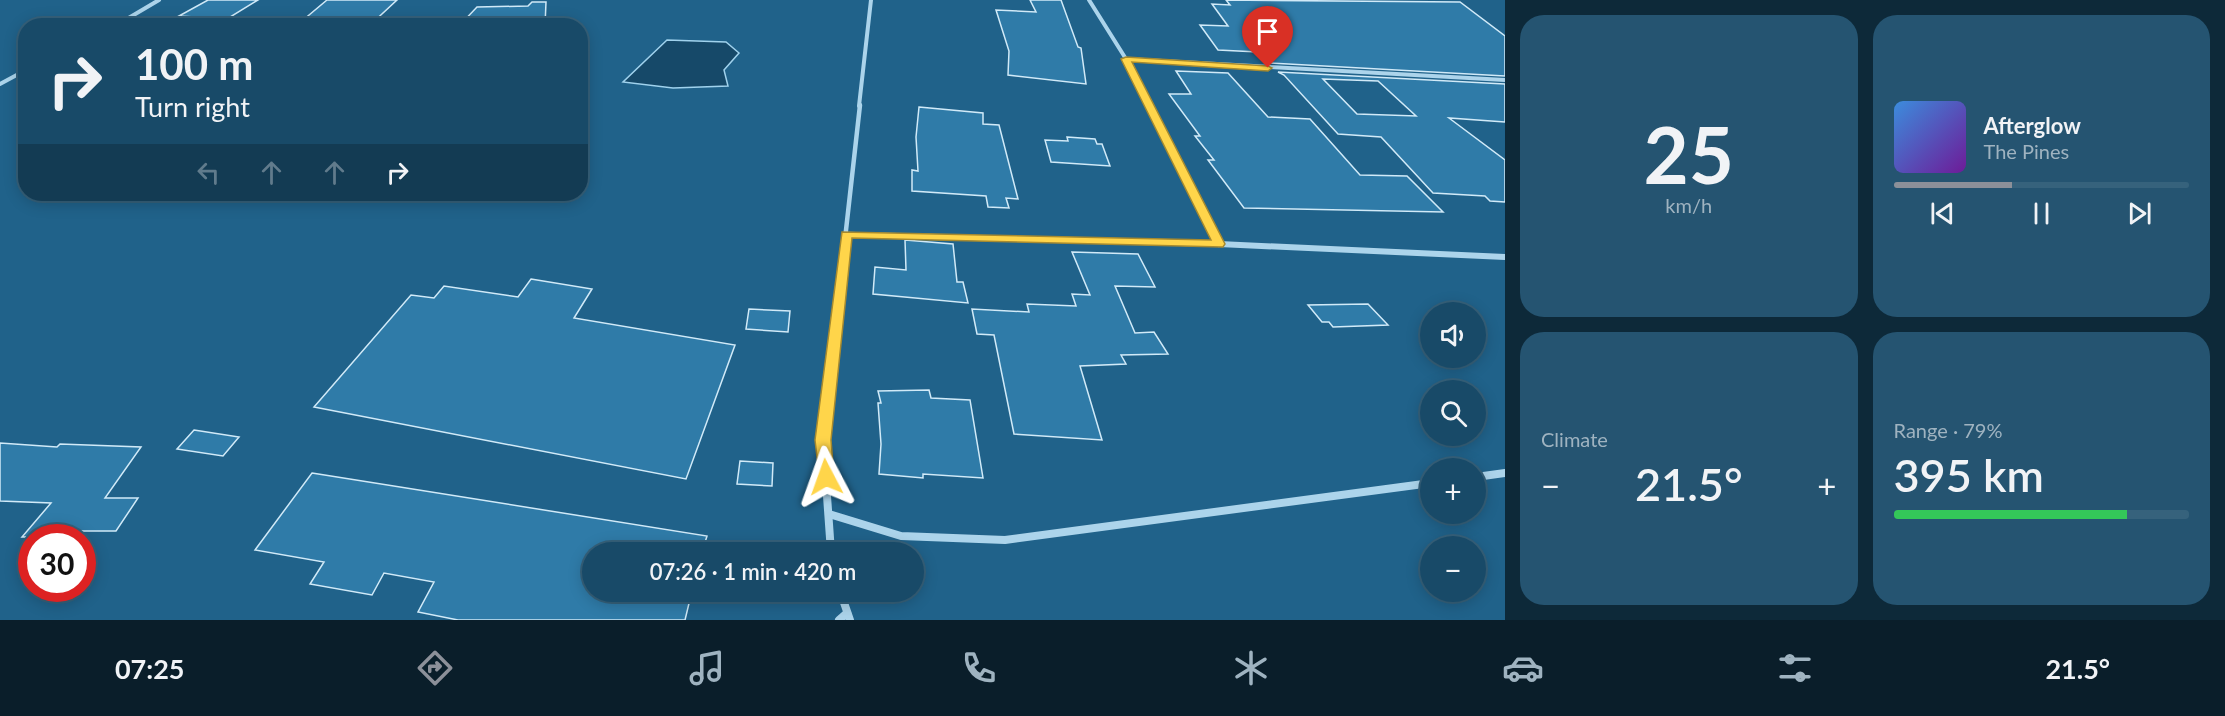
<!DOCTYPE html>
<html lang="en">
<head>
<meta charset="utf-8">
<style>
	:root { --surface:#184a68; --page:#255471; --text:#f1f3f6; --muted:#9fb3c0; --line:#36627c; --accent:#8c9099 }
	body { margin:0; font-family:Lato,sans-serif; background:var(--page); color:var(--text); height:100vh; display:flex; flex-direction:column; font-size:22px; white-space:nowrap }
	* { box-sizing:border-box; margin:0 }
	p { font-size:20px; color:var(--muted) }
	.icon { flex:none; width:33px; height:33px; fill:none; stroke:currentColor; stroke-width:2; stroke-linecap:round; stroke-linejoin:round }
	.map { position:relative; flex:1; overflow:hidden }
	.side { display:flex; flex-direction:column; gap:15px; padding:15px; background:#0d2939; width:720px }
	.side>* { flex:none }
	.hud { position:absolute; left:18px; top:18px; width:570px; height:183px; border-radius:24px; box-shadow:0 3px 15px #0003,0 0 0 2px var(--line); background:#184a68; color:var(--text); overflow:hidden }
	.fabs { position:absolute; left:1420px; top:302px; display:grid; gap:12px }
	.fabs a { display:grid; place-items:center; width:66px; height:66px; border-radius:50%; background:var(--surface); box-shadow:0 3px 15px #0003,0 0 0 2px var(--line); font-size:30px }
	.speed { position:absolute; left:18px; top:524px; display:flex; gap:12px; font-size:30px; font-weight:700; text-align:center }
	.speed>* { display:grid; place-content:center; width:78px; height:78px; border-radius:50%; background:var(--surface); box-shadow:0 3px 15px #0003,0 0 0 2px var(--line); line-height:1 }
	.speed .limit { border:9px solid #d22; background:#fff; color:#111 }
	.pin { position:absolute; display:grid; place-items:center; width:51px; height:51px; color:#fff; margin:-62px -26px; border-radius:50% 50% 50% 0; rotate:-45deg; box-shadow:0 0 6px #0007 }
	.pin .icon { rotate:45deg }
	.me { position:absolute; width:66px; margin:-33px; rotate:356deg; stroke-linejoin:round; filter:drop-shadow(0 0 4px #0008) }
	.turn { display:flex; align-items:center; gap:21px; height:126px; padding:0 18px; font-size:27px }
	.turn .icon { width:78px; height:78px; stroke-width:2.5 }
	.turn b { display:block; font-size:42px; line-height:51px }
	.lanes { display:flex; align-items:center; height:57px; padding:0 18px; background:#0003; justify-content:center; gap:30px; direction:ltr }
	.lanes .off { opacity:.35 }
	.big { font-size:45px; font-weight:600; line-height:1.1 }
	.side .tile { flex:1; display:flex; flex-direction:column; justify-content:center; gap:9px; min-width:0; padding:0 21px; border-radius:24px; background:var(--page) }
	.side .dial { align-items:center; gap:0 }
	.dial b { font-size:78px; line-height:1 }
	.song { display:flex; align-items:center; gap:18px }
	.cover { width:72px; height:72px; border-radius:9px; background:linear-gradient(135deg,hsl(210 70% 55%),hsl(280 70% 35%)) }
	.played { height:6px; border-radius:3px; background:linear-gradient(90deg,var(--accent) 40%,var(--line) 40%) }
	.keys { display:flex; justify-content:space-around; direction:ltr }
	.heat { display:flex; justify-content:space-between; align-items:center; font-size:33px; direction:ltr }
	.charge { height:9px; border-radius:4px; background:linear-gradient(90deg,#34c759 79%,var(--line) 0) }
	.side .tiles { flex:1; display:grid; gap:15px; grid-template-columns:repeat(2,1fr) }
	.trip { position:absolute; left:582px; top:542px; width:342px; height:60px; border-radius:30px; background:var(--surface); box-shadow:0 3px 15px #0003,0 0 0 2px var(--line); font-weight:600; line-height:60px; text-align:center }
	.menu { display:flex; height:96px; justify-content:space-around; align-items:center; background:#0a1e2a; color:var(--muted) }
	.menu .icon { width:42px; height:42px }
	.menu .current { color:var(--accent) }
	.menu b { font-size:27px; color:var(--text) }
	main { display:flex; flex:1; min-height:0 }
	.map>svg:first-child { display:block }
	.water { fill:#164969; stroke:#a0d2ed; stroke-width:1.5 }
	.building { fill:#2f7ba8; stroke:#d1eaf8; stroke-width:1.5; fill-rule:evenodd }
	.lines { fill:none; stroke-linecap:round; stroke-linejoin:round }
	.minor-far3 { stroke:#acd4eb; stroke-width:4 }
	.minor-far2 { stroke:#acd4eb; stroke-width:4.5 }
	.minor-far1 { stroke:#acd4eb; stroke-width:6 }
	.minor { stroke:#acd4eb; stroke-width:8 }
	.route { fill:#ffd54a; stroke:#a68a30; stroke-width:1.5 }
</style>
</head>
<body>
<main>
<div class="map">
<svg width="1505" height="620" viewBox="0 0 1505 620">
	<rect width="100%" height="100%" fill="#20628a"/>
	<path class="water" d="M667 40 726 42 739 53 724 70 728 86 673 88 623 82Z"/>
	<g class="building">
		<path d="M208 0H258L227 19 179 16Z"/>
		<path d="M327 0H397L369 26H296Z"/>
		<path d="M1030 0H1061L1078 47 1081 48 1086 84 1008 75 1009 51 996 10 1036 12Z"/>
		<path d="M1226 0 1460 2 1505 36V76L1269 63 1258 52 1218 50 1200 25 1228 26 1212 4 1230 5Z"/>
		<path d="M532 2H546L545 26H459L477 7 528 6Z"/>
		<path d="M1176 71 1228 73 1268 117 1310 119 1360 175 1407 176 1443 212 1244 208 1208 160H1214L1195 136H1200L1169 94H1191Z"/>
		<path d="M1278 72 1505 84V122L1449 118 1505 160V202L1490 201 1485 196 1433 193 1381 137 1338 134 1284 75ZM1323 79 1378 81 1416 116 1357 114Z"/>
		<path d="M919 107 983 113V124L999 125 1018 199 1006 198 1009 208 988 207 986 196 912 191V170L918 171 916 137Z"/>
		<path d="M1067 137 1095 139 1097 144H1102L1110 166 1051 162 1045 140 1068 141Z"/>
		<path d="M905 240 953 244 957 282H963L968 303 873 294 875 267 906 270Z"/>
		<path d="M1072 252 1138 254 1155 287 1115 286 1135 333 1154 332 1168 354 1121 355 1126 364 1080 366 1102 440 1014 434 994 335 977 334 972 309 1029 312 1027 304 1076 306 1072 294 1090 295Z"/>
		<path d="M531 279 592 289 574 318 735 345 686 479 314 407 411 295 434 298 444 286 518 297Z"/>
		<path d="M1368 304 1388 325 1333 327 1329 322H1322L1308 305Z"/>
		<path d="M749 309 790 311 788 332 746 329Z"/>
		<path d="M929 390 931 398 970 400 983 478 923 474V478L879 474 881 444 878 403H881L878 391Z"/>
		<path d="M194 430 239 437 223 456 177 449Z"/>
		<path d="M0 443 57 447 60 444 141 447 105 498H138L116 531H73L68 537H22L51 503 0 501Z"/>
		<path d="M740 461 773 463 772 486 737 484Z"/>
		<path d="M312 473 707 536 702 552H592V591H692L685 620H458L418 612 434 582 384 573 372 595 310 584 324 562 255 550Z"/>
	</g>
	<g class="lines">
		<g class="minor-far3">
			<path d="M1089 0 1126 59 1150 106"/>
			<path d="M115 26 159 0"/>
			<path d="M1126 59 1505 80"/>
			<path d="M0 84 26 70"/>
			<path d="M859 106 871 0"/>
		</g>
		<g class="minor-far2">
			<path d="M1149 105 1217 239"/>
			<path d="M846 234 1043 239"/>
			<path d="M845 239 860 105"/>
		</g>
		<g class="minor-far1">
			<path d="M987 238 1219 244 1505 257"/>
			<path d="M1216 238 1219 244"/>
			<path d="M827 408 845 238"/>
		</g>
		<g class="minor">
			<path d="M827 406 823 440 831 552"/>
			<path d="M1476 477 1505 473"/>
			<path d="M829 514 901 536 1005 540 1431 483"/>
			<path d="M840 591 850 620"/>
			<path d="M839 620 847 613"/>
		</g>
	</g>
	<path class="route" d="M1126 57 1268 66 1272 68 1268 71 1132 62 1225 244 1223 247 852 238 831 440 834 477 832 482H820L815 440 842 232 1211 240 1121 59Z"/>
</svg>
<div class="fabs">
<a><svg class="icon" aria-label="sound" viewBox="0 0 24 24"><path d="M4 9h4l5-4v14l-5-4H4zM17 9q2 3 0 6"/></svg></a>
<a><svg class="icon" aria-label="search" viewBox="0 0 24 24"><circle cx="10" cy="10" r="6"/><path d="M15 15l6 6"/></svg></a>
<a>+</a>
<a>−</a>
</div>
<div class="speed"><div class="limit">30</div></div>
<div class="pin" style="left:1268px;top:68px;background:#d93025"><svg class="icon" aria-label="arrive" viewBox="0 0 24 24"><path d="M6 21V4h12l-3 4 3 4H6"/></svg></div>
<svg class="me" style="left:826px;top:477px" viewBox="-20 -20 40 40"><path d="M0-17L14 15 0 8-14 15z" fill="#ffd54a" stroke="#fff" stroke-width="4"/></svg>
<div class="trip">07:26 · 1 min · 420 m</div>
<div class="hud">
<div class="turn"><svg class="icon" aria-label="right" viewBox="0 0 24 24"><path d="M7 20v-9h11M14 6l5 5-5 5"/></svg><div><b>100 m</b>Turn right</div></div>
<div class="lanes"><svg class="icon off" aria-label="left" viewBox="0 0 24 24"><path d="M17 20v-9H6M10 6l-5 5 5 5"/></svg><svg class="icon off" aria-label="ahead" viewBox="0 0 24 24"><path d="M12 20V5M6 11l6-6 6 6"/></svg><svg class="icon off" aria-label="ahead" viewBox="0 0 24 24"><path d="M12 20V5M6 11l6-6 6 6"/></svg><svg class="icon" aria-label="right" viewBox="0 0 24 24"><path d="M7 20v-9h11M14 6l5 5-5 5"/></svg></div>
</div>
</div>
<section class="side">
<div class="tiles">
<div class="tile dial"><b>25</b><p>km/h</p></div>
<div class="tile">
<div class="song"><i class="cover"></i><div><b>Afterglow</b><p>The Pines</p></div></div>
<div class="played"></div>
<div class="keys"><svg class="icon" aria-label="previous" viewBox="0 0 24 24"><path d="M18 5L8 12l10 7zM5 5v14"/></svg><svg class="icon" aria-label="pause" viewBox="0 0 24 24"><path d="M8 5v14M16 5v14"/></svg><svg class="icon" aria-label="next" viewBox="0 0 24 24"><path d="M6 5l10 7-10 7zM19 5v14"/></svg></div>
</div>
<div class="tile"><p>Climate</p>
<div class="heat"><a>−</a><b class="big">21.5°</b><a>+</a></div>
</div>
<div class="tile"><p>Range · 79%</p><b class="big">395 km</b><div class="charge"></div></div>
</div>
</section>
</main>
<nav class="menu">
<b>07:25</b>
<svg class="icon current" aria-label="directions" viewBox="0 0 24 24"><path d="M12 3l9 9-9 9-9-9zM9 14v-3h6M13 9l2 2-2 2"/></svg>
<svg class="icon" aria-label="music" viewBox="0 0 24 24"><path d="M9 18V5l10-2v13"/><circle cx="6" cy="18" r="3"/><circle cx="16" cy="16" r="3"/></svg>
<svg class="icon" aria-label="phone" viewBox="0 0 24 24"><path d="M5 4h4l2 5-3 2q2 4 5 5l2-3 5 2v4C11 20 4 13 5 4z"/></svg>
<svg class="icon" aria-label="climate" viewBox="0 0 24 24"><path d="M12 3v18M4 7l16 10M4 17L20 7"/></svg>
<svg class="icon" aria-label="car" viewBox="0 0 24 24"><path d="M5 17H2v-5l4-1 3-4h7l3 4 3 1v5h-3M9 17h6M6 11h13"/><circle cx="7" cy="17" r="2"/><circle cx="17" cy="17" r="2"/></svg>
<svg class="icon" aria-label="filters" viewBox="0 0 24 24"><path d="M4 7h16M4 17h16"/><circle cx="9" cy="7" r="2"/><circle cx="15" cy="17" r="2"/></svg>
<b>21.5°</b>
</nav>
</body>
</html>
